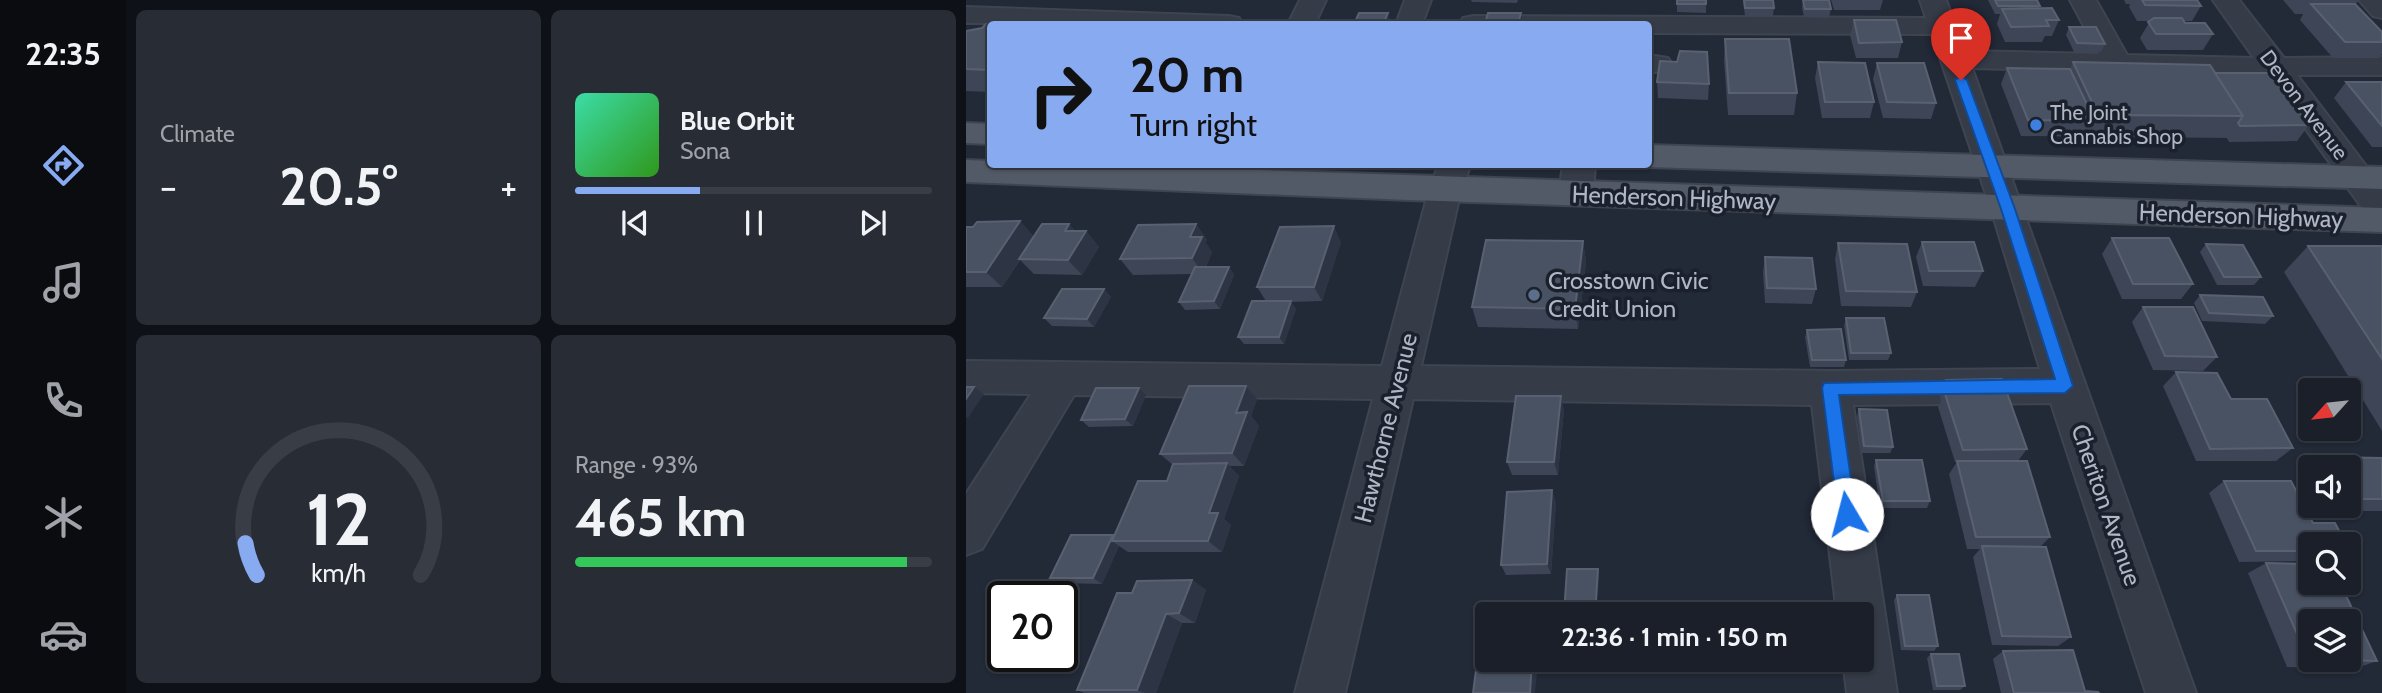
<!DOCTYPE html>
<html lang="en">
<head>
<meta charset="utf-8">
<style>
	:root { --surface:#1a1f29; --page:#272c35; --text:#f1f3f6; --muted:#9fa2a8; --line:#383d46; --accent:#87aaf1 }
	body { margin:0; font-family:Cabin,sans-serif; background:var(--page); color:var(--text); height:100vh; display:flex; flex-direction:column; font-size:26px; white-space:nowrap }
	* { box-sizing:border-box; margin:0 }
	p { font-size:23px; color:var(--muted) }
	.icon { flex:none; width:38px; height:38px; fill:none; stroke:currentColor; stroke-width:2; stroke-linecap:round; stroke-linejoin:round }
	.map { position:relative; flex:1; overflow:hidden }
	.details { display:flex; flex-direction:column; gap:10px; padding:10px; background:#0e1117; width:840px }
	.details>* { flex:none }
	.banner { position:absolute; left:21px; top:21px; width:665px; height:147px; border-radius:7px; box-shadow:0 2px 5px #0004,0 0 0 2px var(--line); background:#87aaf1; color:#111; overflow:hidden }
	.needle { width:46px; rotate:243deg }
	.tools { position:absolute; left:1332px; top:378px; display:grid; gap:14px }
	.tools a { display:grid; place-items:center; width:63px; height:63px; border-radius:7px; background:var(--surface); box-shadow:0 2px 5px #0004,0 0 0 2px var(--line); font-size:35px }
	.speed { position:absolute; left:21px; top:581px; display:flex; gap:14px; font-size:35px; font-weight:700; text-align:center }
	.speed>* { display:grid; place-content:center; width:91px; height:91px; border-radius:50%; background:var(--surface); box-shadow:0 2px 5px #0004,0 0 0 2px var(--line); line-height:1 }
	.speed .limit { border:4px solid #111; border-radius:10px; background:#fff; color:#111 }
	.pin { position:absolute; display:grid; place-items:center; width:60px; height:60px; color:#fff; margin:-72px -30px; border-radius:50% 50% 50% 0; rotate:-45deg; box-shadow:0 0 7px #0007 }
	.pin .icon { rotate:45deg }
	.me { position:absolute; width:77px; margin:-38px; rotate:352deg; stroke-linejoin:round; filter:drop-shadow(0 0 5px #0008) }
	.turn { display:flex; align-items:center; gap:24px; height:147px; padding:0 28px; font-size:32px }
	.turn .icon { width:91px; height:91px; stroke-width:2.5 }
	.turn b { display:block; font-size:49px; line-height:60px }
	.big { font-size:52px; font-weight:800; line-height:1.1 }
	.details .card { flex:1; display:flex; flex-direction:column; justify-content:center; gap:10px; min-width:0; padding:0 24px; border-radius:10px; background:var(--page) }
	.details .dial { align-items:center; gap:0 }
	.dial svg { height:182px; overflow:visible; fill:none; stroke:var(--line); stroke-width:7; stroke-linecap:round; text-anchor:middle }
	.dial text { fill:var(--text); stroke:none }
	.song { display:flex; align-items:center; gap:21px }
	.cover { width:84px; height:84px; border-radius:10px; background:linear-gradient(135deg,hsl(160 70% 55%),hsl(110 70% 35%)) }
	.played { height:7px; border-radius:4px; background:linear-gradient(90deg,var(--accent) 35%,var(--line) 35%) }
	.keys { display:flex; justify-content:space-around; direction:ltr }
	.heat { display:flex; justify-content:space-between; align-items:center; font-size:38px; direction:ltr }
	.charge { height:10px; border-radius:5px; background:linear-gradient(90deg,#34c759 93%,var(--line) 0) }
	.details .tiles { flex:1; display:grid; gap:10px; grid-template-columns:repeat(2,1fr) }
	.trip { position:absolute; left:509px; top:602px; width:399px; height:70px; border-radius:7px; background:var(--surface); box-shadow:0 2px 5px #0004,0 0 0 2px var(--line); font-weight:800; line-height:70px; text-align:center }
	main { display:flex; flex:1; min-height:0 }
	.dock { display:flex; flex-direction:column; width:126px; justify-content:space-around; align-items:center; background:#0a0c10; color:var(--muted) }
	.dock .icon { width:49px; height:49px }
	.dock .active { color:var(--accent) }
	.dock b { font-size:32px; color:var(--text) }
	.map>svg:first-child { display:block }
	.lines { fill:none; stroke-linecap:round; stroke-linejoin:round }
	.minor-casing { stroke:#3e4551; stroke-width:4 }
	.major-casing { stroke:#3e4551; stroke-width:4 }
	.minor { fill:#353b47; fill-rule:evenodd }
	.major { fill:#535a67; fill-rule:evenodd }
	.wall { fill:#3d4556; fill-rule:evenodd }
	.shaded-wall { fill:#2d3545 }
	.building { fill:#495262; stroke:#596171; stroke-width:2 }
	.route { fill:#1a73e8; stroke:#114b97; stroke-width:2 }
	.shop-dot { fill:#3f7fe0; stroke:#1b212c; stroke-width:2.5 }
	.service-dot { fill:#5c6f8a; stroke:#1b212c; stroke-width:2.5 }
	.labels { text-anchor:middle; stroke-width:7; stroke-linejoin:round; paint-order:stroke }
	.far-street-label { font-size:21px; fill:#b0b6c4; stroke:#1b212c }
	.far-poi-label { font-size:21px; fill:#b0b6c4; stroke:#1b212c; text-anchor:start }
	.street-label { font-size:24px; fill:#b0b6c4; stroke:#1b212c }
	.poi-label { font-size:24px; fill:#b0b6c4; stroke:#1b212c; text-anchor:start }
</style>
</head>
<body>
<main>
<nav class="dock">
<b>22:35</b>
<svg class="icon active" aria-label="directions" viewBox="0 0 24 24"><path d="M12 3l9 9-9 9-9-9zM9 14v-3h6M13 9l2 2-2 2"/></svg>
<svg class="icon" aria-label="music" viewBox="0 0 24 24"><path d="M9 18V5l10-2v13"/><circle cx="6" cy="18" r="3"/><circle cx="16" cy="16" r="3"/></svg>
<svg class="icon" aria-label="phone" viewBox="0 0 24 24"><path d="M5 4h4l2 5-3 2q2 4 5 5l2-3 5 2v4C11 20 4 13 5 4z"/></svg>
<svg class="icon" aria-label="climate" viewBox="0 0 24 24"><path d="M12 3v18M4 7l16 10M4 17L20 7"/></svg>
<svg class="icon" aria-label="car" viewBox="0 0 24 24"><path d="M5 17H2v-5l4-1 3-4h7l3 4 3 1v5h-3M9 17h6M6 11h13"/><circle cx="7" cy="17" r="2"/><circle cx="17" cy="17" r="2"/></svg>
</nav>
<section class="details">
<div class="tiles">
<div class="card"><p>Climate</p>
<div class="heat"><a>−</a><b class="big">20.5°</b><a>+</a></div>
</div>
<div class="card">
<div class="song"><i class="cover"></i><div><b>Blue Orbit</b><p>Sona</p></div></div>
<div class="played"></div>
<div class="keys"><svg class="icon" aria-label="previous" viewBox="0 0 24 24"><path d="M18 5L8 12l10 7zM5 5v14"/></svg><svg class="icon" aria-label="pause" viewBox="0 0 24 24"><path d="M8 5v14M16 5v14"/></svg><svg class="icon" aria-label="next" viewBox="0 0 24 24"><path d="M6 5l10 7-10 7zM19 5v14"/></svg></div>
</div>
<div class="card dial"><svg viewBox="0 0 100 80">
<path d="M14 69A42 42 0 1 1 86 69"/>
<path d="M14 69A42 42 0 0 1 9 55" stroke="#87aaf1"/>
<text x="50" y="56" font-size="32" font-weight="700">12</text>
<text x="50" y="72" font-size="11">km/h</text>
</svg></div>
<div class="card"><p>Range · 93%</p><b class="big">465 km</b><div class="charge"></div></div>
</div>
</section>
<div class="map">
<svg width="1416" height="693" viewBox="0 0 1416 693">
	<rect width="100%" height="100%" fill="#222937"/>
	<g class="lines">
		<defs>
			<g id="minor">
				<path d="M334 0H360L349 24H322Z"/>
				<path d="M439 0H465L456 24H430Z"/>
				<path d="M954 0H980L999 51 1133 54 1104 0H1130L1161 55 1288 58 1247 0H1273L1318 58 1416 57V75H1331L1416 187V223L1404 219 1301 75 1006 68 1230 693H1180L1085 403 887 405 931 693H881L877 660H896V614H871L846 405 447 399 379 693H329L407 399 108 395 16 549 0 555V494L65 394 0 393V361L416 366 463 190 473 164H505L495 190 455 366 864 371 1074 369 1025 209 966 34 682 33V24H493L497 18 507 16 960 18Z"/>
				<path d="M1393 0H1416V18L1407 16Z"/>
				<path d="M0 7 263 16 273 18 277 24 0 23Z"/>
				<path d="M682 55 702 58 706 64 702 70 682 73Z"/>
				<path d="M597 164H629L627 194 622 202 610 205 598 202 593 194Z"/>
			</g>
			<g id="major">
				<path d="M0 123 24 124V144L0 143Z"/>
				<path d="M682 145 1416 167V189L682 167 674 164H682Z"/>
				<path d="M0 160 24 161V164H112L1416 208V232L443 200 0 182Z"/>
			</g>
		</defs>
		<use href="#minor" class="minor-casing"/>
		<use href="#major" class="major-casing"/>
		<use href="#minor" class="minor"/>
		<use href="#major" class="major"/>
	</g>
	<g class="wall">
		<path d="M505 0H552L551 3 506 2Z"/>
		<path d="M711 0H740V13L711 12Z"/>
		<path d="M777 0H807L808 8 807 16H779Z"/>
		<path d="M837 0 865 9 863 18 838 17 836 8Z"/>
		<path d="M865 0H917L914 10H868Z"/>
		<path d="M1022 0H1071L1074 6 1073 8 1093 20 1086 36H1079L1076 42H1039L1031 24 1034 14H1029Z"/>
		<path d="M1158 0H1231L1235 6 1226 21H1218L1219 23 1247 34 1237 50H1181L1174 38 1184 21H1171L1163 7 1164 4H1160Z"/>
		<path d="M1317 0H1393L1390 4 1416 32V54L1413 58H1367L1334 20 1337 14H1329Z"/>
		<path d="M888 20 936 42 932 58H890L884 35Z"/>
		<path d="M24 24V92L0 91V31L16 28Z"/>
		<path d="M1103 27 1139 44 1135 52H1108L1100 35Z"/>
		<path d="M759 39 831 93 828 115H762L758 61Z"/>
		<path d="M852 62 908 102 904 118H856L849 78Z"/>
		<path d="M1107 62 1249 73 1343 125 1331 141 1263 142 1261 138 1055 136 1035 84 1041 68 1104 69Z"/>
		<path d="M911 63 970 103 965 119 917 118 907 79Z"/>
		<path d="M691 82 743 84 742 100 692 98Z"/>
		<path d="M1380 82H1416V147H1406L1368 98Z"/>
		<path d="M54 221 68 237 103 224 109 231H120L133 247 116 275 68 274 54 260 36 287H0V227Z"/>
		<path d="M230 224 241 240 239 242 246 252 240 267H263L268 275 254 309 219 310 213 302 226 274 167 275 154 259Z"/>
		<path d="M1146 238 1227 284 1215 299H1156L1136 254Z"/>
		<path d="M617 241 620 262 612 329 512 327 506 307Z"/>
		<path d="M375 242 356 301 325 302 330 309 318 344H278L272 337 300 301 291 287Z"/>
		<path d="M956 242 1017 271 1009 287 957 286 950 257Z"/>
		<path d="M872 243 951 292 945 307 875 306 869 259Z"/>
		<path d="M1240 244 1295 277 1288 285H1251L1234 252Z"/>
		<path d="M1342 246H1416V431L1318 272Z"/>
		<path d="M799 257 850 289 846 304 799 303 797 272Z"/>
		<path d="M138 289 145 297 128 327 86 326 78 318Z"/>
		<path d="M1234 295 1307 316 1299 324 1236 321 1228 303Z"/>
		<path d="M1177 307 1251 357 1237 371 1187 370 1166 322Z"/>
		<path d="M880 318 925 353 922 360H883L878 326Z"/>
		<path d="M841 330 880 360 878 367H844L839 337Z"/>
		<path d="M1210 372 1265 399 1327 448 1310 461H1230L1197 386Z"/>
		<path d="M980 380 1061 449 1052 461 1084 537 1074 547 1105 637 1092 646 1026 645 1007 557 1014 549H1001L983 474 991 462H989L972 407 975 401 973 393Z"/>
		<path d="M280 386 291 399 285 416 293 426 278 466H263L273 476 258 519 265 525 256 552H162L153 546 136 584 94 583 84 578 148 536 201 481 207 465 194 454Z"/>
		<path d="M180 395 167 426 123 427 115 420Z"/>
		<path d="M598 409 592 475H546L541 462Z"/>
		<path d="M893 409 927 447 924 453H896L891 416Z"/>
		<path d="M1365 457 1416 458V511H1369L1366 506H1382V467H1351Z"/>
		<path d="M910 460 964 501 961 508H914L908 466Z"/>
		<path d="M1258 481 1347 523 1344 544V561L1273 562 1243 493Z"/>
		<path d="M590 502 585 574 540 575 535 565Z"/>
		<path d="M1300 563 1411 661 1388 669 1321 667 1282 573ZM1344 621 1382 660H1344Z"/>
		<path d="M226 580 240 590 229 623H216L190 693H118L111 690Z"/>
		<path d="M931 595 972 646 968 651 935 650 928 600Z"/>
		<path d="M1037 651 1119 691 1133 693H1035L1027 659Z"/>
		<path d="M965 654 999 686 994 690H967L961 658Z"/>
	</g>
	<g class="shaded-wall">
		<path d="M422 13 425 24H417Z"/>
		<path d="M555 13 557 24H552Z"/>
		<path d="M54 221 68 237 36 287 20 272Z"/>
		<path d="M103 224 115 239 120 231 133 247 116 275 102 260 99 231Z"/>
		<path d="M230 224 241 240 239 242 246 252 237 273 226 258 224 237Z"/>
		<path d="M368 226 375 242 356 301 348 287Z"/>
		<path d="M617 241 620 262 612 329 609 309Z"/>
		<path d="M263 267 268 275 254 309 248 301Z"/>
		<path d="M138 289 145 297 128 327 121 319Z"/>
		<path d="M325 301 330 309 318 344 313 337Z"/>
		<path d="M280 386 291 399 285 416 293 426 278 466 266 453 270 413Z"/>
		<path d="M8 387 18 394 2 418 0 417V399Z"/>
		<path d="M173 388 180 395 167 426 159 419Z"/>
		<path d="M595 396 598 409 592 475 588 462Z"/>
		<path d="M261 463 273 476 258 519 265 525 256 552 242 541 243 513Z"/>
		<path d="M586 490 590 502 585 574 581 564Z"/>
		<path d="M147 535 155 541H146L153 546 136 584 127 578Z"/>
		<path d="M632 569 633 575 631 614H629Z"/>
		<path d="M226 580 240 590 229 623 213 613Z"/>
		<path d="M200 614 216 623 190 693H179L171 690Z"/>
		<path d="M566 660H572L569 693H564Z"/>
	</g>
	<g class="building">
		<rect x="711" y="0" width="29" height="4"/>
		<path d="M778 0H807L808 8H779Z"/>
		<path d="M837 0H863L865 9H839Z"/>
		<path d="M1029 0H1071L1074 6H1032Z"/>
		<path d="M1176 0H1231L1235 6 1179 5Z"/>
		<path d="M1345 4H1389L1416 32V42H1379Z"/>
		<path d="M1086 8 1093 20H1080L1083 26 1045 27 1036 9Z"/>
		<path d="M393 13H422L417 24H272L273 22H389Z"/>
		<path d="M522 13H555L552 24H513H519Z"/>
		<path d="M1188 18H1216L1219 23H1239L1247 34H1190L1182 22Z"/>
		<path d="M888 20H930L936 42 893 43Z"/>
		<path d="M35 21 100 22 105 24H24V70L0 69V31L16 28 20 24Z"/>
		<path d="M1103 27H1130L1139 44 1111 43Z"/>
		<path d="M759 39H823L831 93H763Z"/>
		<path d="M714 51 741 52 743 84 691 82 694 61 711 62Z"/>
		<path d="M852 62 899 63 908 102H859Z"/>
		<path d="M1107 62 1244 65 1277 116 1132 115Z"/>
		<path d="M911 63H958L970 103 921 102Z"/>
		<path d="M1041 68 1104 69 1129 121 1062 120Z"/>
		<path d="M1249 73H1303L1343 125 1274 126 1272 123 1277 116Z"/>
		<path d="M1380 82H1416V126Z"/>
		<path d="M54 221 20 272H0V227H7L11 222Z"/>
		<path d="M76 224H103L99 231H120L102 260 53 259Z"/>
		<path d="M230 224 224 237H236L226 258 154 259 172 225Z"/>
		<path d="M368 226 348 287H291L314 227Z"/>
		<path d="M1146 238H1203L1227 284H1167Z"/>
		<path d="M520 240 617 241 609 309 506 307Z"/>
		<path d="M956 242H1008L1017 271H963Z"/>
		<path d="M872 243 941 244 951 292 880 291Z"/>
		<path d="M1240 244 1277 245 1295 277H1258Z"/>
		<path d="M1342 246H1416V359Z"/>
		<path d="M799 257 846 258 850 289 801 288Z"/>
		<path d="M229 267H263L248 301 213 302Z"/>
		<path d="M96 289H138L121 319 78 318Z"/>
		<path d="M1234 295 1297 297 1307 316 1243 313Z"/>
		<path d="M286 301H325L313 337H272Z"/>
		<path d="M1177 307H1227L1251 357 1199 356Z"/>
		<path d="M880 318H918L925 353H885Z"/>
		<path d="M875 329 880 360H846L841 330Z"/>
		<path d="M1210 372 1251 373 1265 399H1301L1327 448 1244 449Z"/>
		<path d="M1036 379 1061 449 997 450 979 394H984L980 380Z"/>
		<path d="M223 386H280L270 413 281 412 266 453 194 454Z"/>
		<path d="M0 387H8L0 399Z"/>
		<path d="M130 388H173L159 419 115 420Z"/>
		<path d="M550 396H595L588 462H541Z"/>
		<path d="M893 409 921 410 927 447 898 446Z"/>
		<path d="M1365 457 1416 458V499H1388L1382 489V467H1371Z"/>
		<path d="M910 460H956L964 501H917Z"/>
		<path d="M991 461H1061L1084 537H1010Z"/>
		<path d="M261 463 243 513H252L242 541H146L172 481H201L207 464Z"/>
		<path d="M1258 481H1325L1347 523H1369L1380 544H1344V551H1290Z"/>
		<path d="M586 490 581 564 535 565 541 492Z"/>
		<path d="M105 535H147L127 578H84Z"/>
		<path d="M1016 546 1080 547 1105 637 1036 636Z"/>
		<path d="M1300 563 1344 564V583H1374L1411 661 1373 660H1382V621H1344V659H1342Z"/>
		<path d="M601 569H632L629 614H598Z"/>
		<path d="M226 580 213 613 200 614 171 690H111L151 593H166L171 581Z"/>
		<path d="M931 595H963L972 646H939Z"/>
		<path d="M514 640H522V660H566L564 693H507Z"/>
		<path d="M1107 650 1119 691 1132 692 1133 693H1048L1037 651Z"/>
		<path d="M965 654H993L999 686H971Z"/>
	</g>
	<path class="route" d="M995 76 1001 80 1049 209 1107 386 1099 393 873 395 890 514 888 520 881 522 875 520 872 514 856 388 858 383 1089 379 1035 209 989 80Z"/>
	<circle class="shop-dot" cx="1070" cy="125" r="7"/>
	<circle class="service-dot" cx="568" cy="295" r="7"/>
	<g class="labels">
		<g class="far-street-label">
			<text transform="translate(1338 105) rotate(53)" y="7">Devon Avenue</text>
		</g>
		<g class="far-poi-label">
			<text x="1084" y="120">The Joint<tspan x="1084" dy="24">Cannabis Shop</tspan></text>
		</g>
		<g class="street-label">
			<text transform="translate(708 198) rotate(2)" y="8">Henderson Highway</text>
			<text transform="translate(1275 216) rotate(2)" y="8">Henderson Highway</text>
			<text transform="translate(420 428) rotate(-76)" y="8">Hawthorne Avenue</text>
			<text transform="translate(1140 505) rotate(71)" y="8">Cheriton Avenue</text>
		</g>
		<g class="poi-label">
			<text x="582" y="289">Crosstown Civic<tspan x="582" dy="28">Credit Union</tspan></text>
		</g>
	</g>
</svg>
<div class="tools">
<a><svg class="needle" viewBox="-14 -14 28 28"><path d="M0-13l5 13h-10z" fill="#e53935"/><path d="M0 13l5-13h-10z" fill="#9fa2a8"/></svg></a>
<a><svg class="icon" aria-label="sound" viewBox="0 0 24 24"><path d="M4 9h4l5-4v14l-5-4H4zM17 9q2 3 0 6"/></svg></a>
<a><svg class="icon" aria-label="search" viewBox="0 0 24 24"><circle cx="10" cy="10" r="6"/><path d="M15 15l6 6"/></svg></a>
<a><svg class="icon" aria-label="layers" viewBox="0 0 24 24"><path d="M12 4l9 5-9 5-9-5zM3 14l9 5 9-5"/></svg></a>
</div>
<div class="speed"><div class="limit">20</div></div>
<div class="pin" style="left:995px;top:80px;background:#d93025"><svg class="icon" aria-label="arrive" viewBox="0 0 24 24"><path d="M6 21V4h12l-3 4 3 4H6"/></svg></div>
<svg class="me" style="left:881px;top:514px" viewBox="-20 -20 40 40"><circle r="19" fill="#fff"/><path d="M0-13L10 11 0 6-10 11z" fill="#1a73e8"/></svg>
<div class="trip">22:36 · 1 min · 150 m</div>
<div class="banner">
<div class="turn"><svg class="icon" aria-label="right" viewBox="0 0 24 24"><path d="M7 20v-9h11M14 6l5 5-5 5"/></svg><div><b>20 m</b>Turn right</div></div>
</div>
</div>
</main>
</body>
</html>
